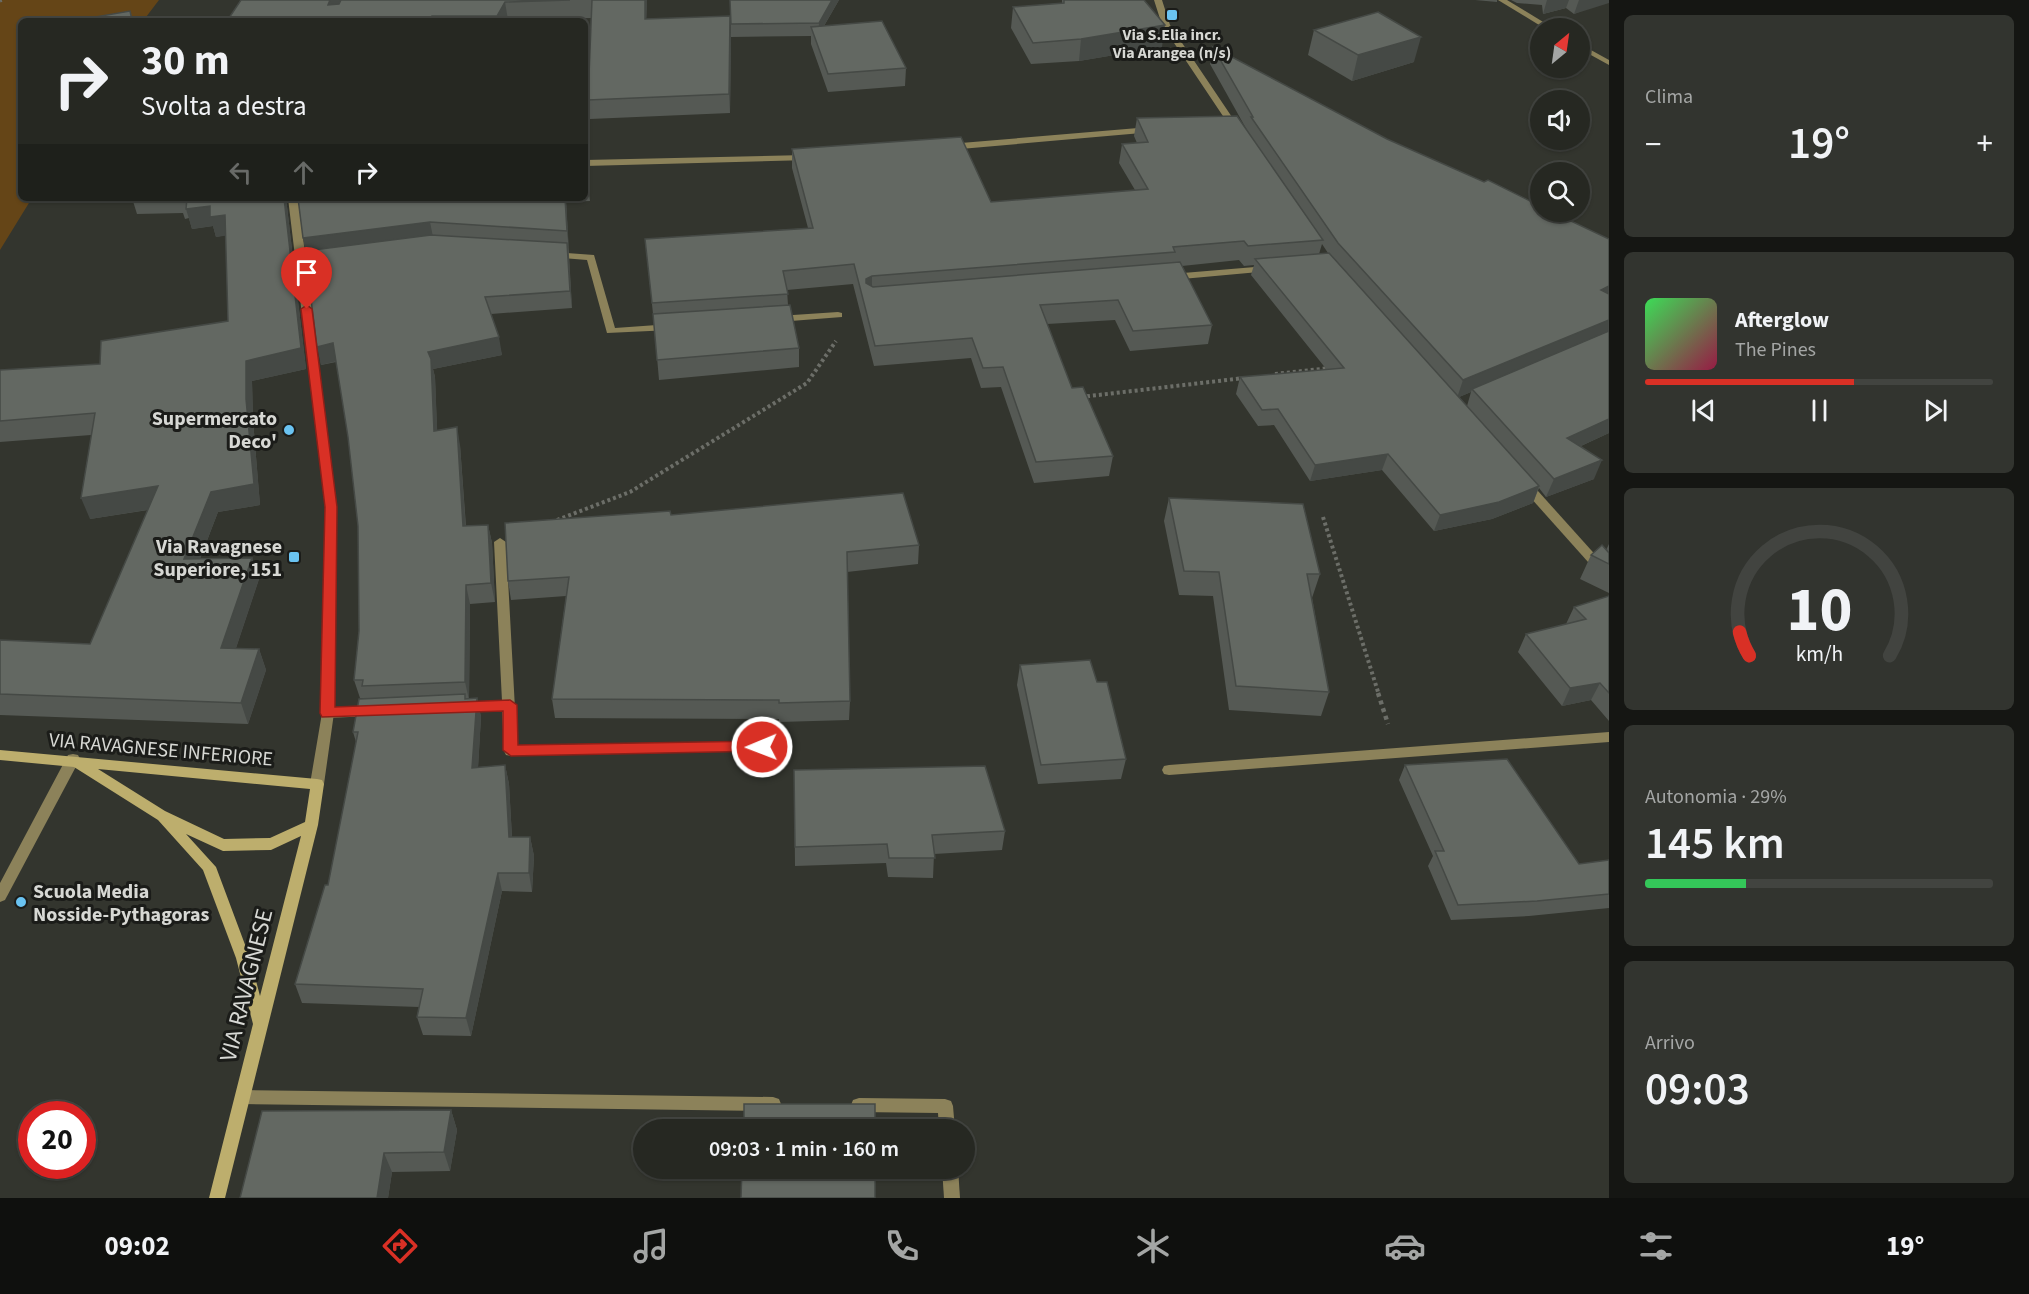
<!DOCTYPE html>
<html lang="it">
<head>
<meta charset="utf-8">
<style>
	:root { --surface:#262822; --page:#32342f; --text:#f1f3f6; --muted:#a4a6a5; --line:#424440; --accent:#d93025 }
	body { margin:0; font-family:"Source Sans 3",sans-serif; background:var(--page); color:var(--text); height:100vh; display:flex; flex-direction:column; font-size:22px; white-space:nowrap }
	* { box-sizing:border-box; margin:0 }
	p { font-size:20px; color:var(--muted) }
	.icon { flex:none; width:33px; height:33px; fill:none; stroke:currentColor; stroke-width:2; stroke-linecap:round; stroke-linejoin:round }
	.map { position:relative; flex:1; overflow:hidden }
	.panel { display:flex; flex-direction:column; gap:15px; padding:15px; background:#151613; width:420px }
	.panel>* { flex:none }
	.guide { position:absolute; left:18px; top:18px; width:570px; height:183px; border-radius:9px; box-shadow:0 2px 4px #0004,0 0 0 2px var(--line); background:#262822; color:var(--text); overflow:hidden }
	.needle { width:39px; rotate:29deg }
	.tools { position:absolute; left:1530px; top:18px; display:grid; gap:12px }
	.tools a { display:grid; place-items:center; width:60px; height:60px; border-radius:50%; background:var(--surface); box-shadow:0 2px 4px #0004,0 0 0 2px var(--line); font-size:30px }
	.speed { position:absolute; left:18px; top:1101px; display:flex; gap:12px; font-size:30px; font-weight:700; text-align:center }
	.speed>* { display:grid; place-content:center; width:78px; height:78px; border-radius:50%; background:var(--surface); box-shadow:0 2px 4px #0004,0 0 0 2px var(--line); line-height:1 }
	.speed .limit { border:9px solid #d22; background:#fff; color:#111 }
	.pin { position:absolute; display:grid; place-items:center; width:51px; height:51px; color:#fff; margin:-62px -26px; border-radius:50% 50% 50% 0; rotate:-45deg; box-shadow:0 0 6px #0007 }
	.pin .icon { rotate:45deg }
	.me { position:absolute; width:66px; margin:-33px; rotate:269deg; stroke-linejoin:round; filter:drop-shadow(0 0 4px #0008) }
	.turn { display:flex; align-items:center; gap:21px; height:126px; padding:0 24px; font-size:27px }
	.turn .icon { width:78px; height:78px; stroke-width:2.5 }
	.turn b { display:block; font-size:42px; line-height:51px }
	.lanes { display:flex; align-items:center; height:57px; padding:0 24px; background:#0003; justify-content:center; gap:30px; direction:ltr }
	.lanes .off { opacity:.35 }
	.big { font-size:45px; font-weight:600; line-height:1.1 }
	.panel .tile { flex:1; display:flex; flex-direction:column; justify-content:center; gap:9px; min-width:0; padding:0 21px; border-radius:9px; background:var(--page) }
	.panel .dial { align-items:center; gap:0 }
	.dial svg { height:156px; overflow:visible; fill:none; stroke:var(--line); stroke-width:7; stroke-linecap:round; text-anchor:middle }
	.dial text { fill:var(--text); stroke:none }
	.song { display:flex; align-items:center; gap:18px }
	.cover { width:72px; height:72px; border-radius:9px; background:linear-gradient(135deg,hsl(130 70% 55%),hsl(340 70% 35%)) }
	.played { height:6px; border-radius:3px; background:linear-gradient(90deg,var(--accent) 60%,var(--line) 60%) }
	.keys { display:flex; justify-content:space-around; direction:ltr }
	.heat { display:flex; justify-content:space-between; align-items:center; font-size:33px; direction:ltr }
	.charge { height:9px; border-radius:4px; background:linear-gradient(90deg,#34c759 29%,var(--line) 0) }
	.trip { position:absolute; left:633px; top:1119px; width:342px; height:60px; border-radius:30px; background:var(--surface); box-shadow:0 2px 4px #0004,0 0 0 2px var(--line); font-weight:600; line-height:60px; text-align:center }
	.tab-bar { display:flex; height:96px; justify-content:space-around; align-items:center; background:#0f100e; color:var(--muted) }
	.tab-bar .icon { width:42px; height:42px }
	.tab-bar .selected { color:var(--accent) }
	.tab-bar b { font-size:27px; color:var(--text) }
	main { display:flex; flex:1; min-height:0 }
	.map>svg:first-child { display:block }
	.green { fill:#654517 }
	.lines { fill:none; stroke-linecap:round; stroke-linejoin:round }
	.path-far2 { stroke:#6c6e68; stroke-width:3; stroke-dasharray:2 2; stroke-linecap:butt }
	.path-far1 { stroke:#6c6e68; stroke-width:4; stroke-dasharray:3 3; stroke-linecap:butt }
	.path { stroke:#6c6e68; stroke-width:4.5; stroke-dasharray:4 4; stroke-linecap:butt }
	.service { fill:#8c825a; fill-rule:evenodd }
	.minor { fill:#8c825a; fill-rule:evenodd }
	.tertiary { fill:#8c825a; fill-rule:evenodd }
	.secondary { fill:#bdae6d; fill-rule:evenodd }
	.wall { fill:#555954; fill-rule:evenodd }
	.shaded-wall { fill:#454945 }
	.building { fill:#636862; stroke:#454945; stroke-width:1.5 }
	.route { fill:#d93025; stroke:#8d1f18; stroke-width:1.5 }
	.poi-dot { fill:#6ac3f1; stroke:#1b1c19; stroke-width:2 }
	.labels { text-anchor:middle; stroke-width:6; stroke-linejoin:round; paint-order:stroke }
	.far-poi-label { font-size:16px; font-weight:bold; fill:#d7d8d4; stroke:#1b1c19 }
	.poi-label { font-size:20px; font-weight:bold; fill:#d7d8d4; stroke:#1b1c19; text-anchor:end }
	.street-label { font-size:20px; fill:#d7d8d4; stroke:#1b1c19 }
	.near-street-label { font-size:24px; fill:#d7d8d4; stroke:#1b1c19 }
</style>
</head>
<body>
<main>
<div class="map">
<svg width="1609" height="1198" viewBox="0 0 1609 1198">
	<rect width="100%" height="100%" fill="#33352e"/>
	<path class="green" d="M0 0H159L143 21H21V198H32L0 250Z"/>
	<g class="lines">
		<path class="path-far2" d="M0 1 3 0"/>
		<g class="path-far1">
			<path d="M1275 374 1330 368"/>
			<path d="M1081 397 1244 378"/>
			<path d="M1323 517 1379 695"/>
			<path d="M557 520 630 492 807 383 836 341"/>
		</g>
		<path class="path" d="M1378 693 1388 724"/>
		<g class="service">
			<path d="M553 252 594 255 615 328 671 324 676 327 671 330 607 333 587 260 550 257V253Z"/>
			<path d="M1267 266 1272 269 1270 271 1171 280 1166 277 1171 274Z"/>
			<path d="M838 312 842 313V317L778 322 773 319 778 316Z"/>
			<path d="M500 538 506 542 517 746 762 742 767 743 769 747 767 751 511 756 506 755 504 751 502 710 464 712 459 710 458 707 459 704 464 702 502 701 494 542Z"/>
			<path d="M371 706 376 708 377 711 376 714 371 716 328 718 323 716 322 713 323 710 328 708Z"/>
			<path d="M73 754 78 755 80 759 5 900 0 902V883L68 755Z"/>
			<path d="M243 1090 773 1097 779 1099 781 1104 779 1109 773 1111 243 1104 237 1102 235 1097 237 1092Z"/>
			<path d="M859 1098 945 1099 951 1101 953 1106 955 1130H939L938 1113 859 1112 853 1110 851 1105 853 1100Z"/>
			<path d="M942 1168H958L960 1198H944Z"/>
		</g>
		<g class="minor">
			<path d="M1154 0H1162L1170 25 1240 129 1239 131H1233L1162 25Z"/>
			<path d="M1498 0H1507L1553 28H1544Z"/>
			<path d="M1580 44 1609 60V65L1580 49Z"/>
			<path d="M1150 127 1153 128V132L949 150 945 147 949 144Z"/>
			<path d="M806 155 810 158 809 160 585 166V160Z"/>
			<path d="M1525 480 1529 481 1609 570V582L1605 581 1521 487 1519 484Z"/>
			<path d="M1609 732V742L1169 775 1164 774 1162 770 1164 766 1169 765Z"/>
		</g>
		<path class="tertiary" d="M288 198H298L337 507 334 713 324 784 322 788 317 789 312 788 310 784 322 713 325 507Z"/>
		<path class="secondary" d="M0 750 317 779 322 780 324 784 318 825 225 1198H209L253 1024 236 958 203 870 158 820 74 767 0 760ZM98 769 310 789 305 822 270 838 224 839 165 811ZM186 834 223 851 271 850 301 836 260 996 250 958 216 867Z"/>
	</g>
	<g class="wall">
		<path d="M341 0H647L646 19 731 35 730 113 590 119 588 100 591 18 508 20 507 21H227Z"/>
		<path d="M730 0H839L824 26 906 68 905 86 828 92 811 44V36L731 37Z"/>
		<path d="M1062 0H1144L1162 47 1079 61 1031 64 1011 28 1013 7 1062 3Z"/>
		<path d="M1475 0H1497V2Z"/>
		<path d="M1511 0H1609L1574 14 1566 8 1543 14 1542 5 1517 3Z"/>
		<path d="M1314 30 1414 62 1352 81 1308 55Z"/>
		<path d="M1213 47 1387 139 1609 239V433L1581 446 1594 479 1546 497 1539 488 1533 503 1492 519 1434 531 1382 470 1310 481 1274 425 1258 426 1236 394 1240 377 1327 370 1251 275 1254 265 1244 266 1239 260 1182 266 1212 325 1208 344 1130 351 1115 320 1047 324 1072 388 1113 456 1109 476 1034 483 1001 387 981 388 971 358 874 366 853 284 787 290 788 305 799 348V367L659 380 654 323 645 239 808 228 792 168V149L991 202 1135 190 1119 163 1122 144 1137 143 1134 136 1137 118 1248 132 1210 64ZM1322 244 1328 253 1319 254ZM1471 392 1467 406 1459 397Z"/>
		<path d="M585 159 590 201 566 202 572 308 491 314 502 355 433 369 435 377 437 431 460 445 466 526 488 525 492 543 495 602 470 604 469 698H477L481 717 478 767 505 765 509 784 512 837H530L534 856 532 892 502 891 471 1036 423 1035 417 1017 419 1007 302 1003 295 984 328 885 356 742 353 732 366 699 360 698 354 680 359 631 358 526 348 437 336 362 321 365 298 198H585Z"/>
		<path d="M130 198H286L306 369 252 381 253 420 260 505 218 512 200 559 252 558 259 579 236 648 259 649 266 670 248 724 0 715V640L90 644 148 510 90 519 91 435 0 442V370L100 364 228 321 226 235 216 237 213 226 192 229 189 218 185 219 183 213 137 214 132 198Z"/>
		<path d="M1169 498 1320 574 1312 598 1329 692 1321 716 1229 710 1213 596 1179 595 1164 521Z"/>
		<path d="M671 515 919 545 918 564 847 572 850 701 849 720 779 722V719L555 718 552 699 566 596 511 600 508 581Z"/>
		<path d="M1609 544V593L1580 579 1591 555 1606 550Z"/>
		<path d="M1609 596V721L1591 700 1562 706 1518 652 1526 634 1566 624 1574 607Z"/>
		<path d="M1020 665 1126 759 1121 779 1038 784 1017 685Z"/>
		<path d="M1405 765 1579 864 1609 860V908L1529 916 1451 920 1428 866 1433 856 1399 780Z"/>
		<path d="M794 770 1005 831 1002 850 934 854 933 878 888 877 886 863 795 866Z"/>
		<path d="M451 1110 457 1130 450 1171 392 1172 388 1198H240Z"/>
	</g>
	<g class="shaded-wall">
		<path d="M330 0H341L332 21 328 5Z"/>
		<path d="M645 0H647L646 37 645 19Z"/>
		<path d="M832 0H839L818 36 819 23Z"/>
		<path d="M1547 0H1569L1566 8 1543 14Z"/>
		<path d="M1579 0H1609V3L1574 14Z"/>
		<path d="M505 2 508 20 507 21H498L497 16Z"/>
		<path d="M730 16 731 35 730 113 729 94Z"/>
		<path d="M1165 25 1162 47 1079 61 1081 39Z"/>
		<path d="M1421 37 1414 62 1352 81 1358 55Z"/>
		<path d="M284 198H286L306 369 252 381 253 420 260 505 218 512 192 579 184 559 246 399V361Z"/>
		<path d="M565 198H566L569 251 567 231Z"/>
		<path d="M210 206 225 215 231 235 216 237 213 226 192 229 186 209Z"/>
		<path d="M430 222 434 242 308 258 303 238Z"/>
		<path d="M567 243 569 261 572 308 570 291Z"/>
		<path d="M872 276V296L866 299V279Z"/>
		<path d="M1609 286V301L1601 290Z"/>
		<path d="M1609 320V335L1472 389 1471 392 1457 398 1463 380Z"/>
		<path d="M499 337 502 355 433 369 435 377 438 449 434 431 428 352Z"/>
		<path d="M333 343 337 361 321 365 317 347Z"/>
		<path d="M1609 419V433L1559 456 1567 438Z"/>
		<path d="M457 427 460 445 467 545 463 526Z"/>
		<path d="M1388 454 1382 470 1310 481 1315 465Z"/>
		<path d="M1602 460 1594 479 1546 497 1554 479Z"/>
		<path d="M158 486 165 507 90 519 81 498Z"/>
		<path d="M1539 486 1533 503 1492 519 1434 531 1440 515Z"/>
		<path d="M488 525 492 543 495 602 491 583Z"/>
		<path d="M252 558 259 579 229 669 221 648Z"/>
		<path d="M466 585 470 604 469 700 465 682Z"/>
		<path d="M259 649 266 670 248 724 241 703Z"/>
		<path d="M1600 683 1591 700 1562 706 1570 688Z"/>
		<path d="M477 698 481 717 477 787 472 768Z"/>
		<path d="M505 765 509 784 513 856 509 837Z"/>
		<path d="M530 837 534 856 532 892 529 873Z"/>
		<path d="M498 873 502 891 471 1036 466 1018Z"/>
		<path d="M451 1110 457 1130 450 1171 444 1152Z"/>
		<path d="M384 1153 392 1172 388 1198H377Z"/>
	</g>
	<g class="building">
		<path d="M241 0H330L328 5 339 4 341 0H570L505 2 497 16H432L431 21H227Z"/>
		<path d="M592 0H645V19L730 16 729 94 588 100Z"/>
		<path d="M730 0H832L819 23 731 24Z"/>
		<path d="M1064 0H1144L1165 25 1081 39 1033 43 1013 7 1064 3Z"/>
		<path d="M130 11 132 20 137 19 138 21H72Z"/>
		<path d="M1378 12 1421 37 1358 55 1314 30Z"/>
		<path d="M882 21 906 68 828 74 811 27Z"/>
		<path d="M1213 47 1387 139 1484 182 1488 180 1540 206V212H1552L1609 239V286L1601 290 1609 294V320L1463 380 1338 243 1251 117H1253Z"/>
		<path d="M1237 116 1323 240 1248 246 1244 241 1173 247 1175 252 872 276 866 279V283L873 287 1180 262 1212 325 1133 331 1118 300 1040 305 1072 388 1083 387 1113 456 1036 462 1003 367 983 368 972 338 875 346 854 264 783 271 788 294 652 303 645 239 813 228 792 149 961 137 991 202 1148 189 1122 144 1148 142 1137 118Z"/>
		<path d="M585 159 588 181H585Z"/>
		<path d="M179 198H284L301 348 246 361V399L254 484 211 492 184 559 252 558 221 648 259 649 241 703 0 694V640L90 644 158 486 81 498 95 413 0 421V370L100 364 101 341 228 321 225 215 210 217V206L186 209 187 198 179 199Z"/>
		<path d="M298 198H565L567 231 430 222 303 238Z"/>
		<path d="M431 235 567 243 570 291 485 297 499 337 428 352 431 359 434 431 457 427 463 526 488 525 491 583 466 585 465 682 362 686 363 680H354L359 631 358 526 348 437 333 343 317 347 305 251Z"/>
		<path d="M1329 253 1539 486 1499 502 1440 515 1388 454 1315 465 1278 409 1262 410 1240 377 1344 368 1255 259Z"/>
		<path d="M790 305 799 348 657 360 653 314Z"/>
		<path d="M1609 331V419L1567 438 1602 460 1554 479 1472 389Z"/>
		<path d="M903 493 919 545 847 552 850 701 779 703V700L552 699 569 577 508 581 505 523 670 511 671 515Z"/>
		<path d="M1169 498 1303 504 1320 574H1307L1329 692 1236 686 1219 572 1184 571Z"/>
		<path d="M1602 545 1609 553V564L1591 555Z"/>
		<path d="M1609 596V693L1600 683 1570 688 1526 634 1586 619 1574 607Z"/>
		<path d="M1090 660 1097 682H1107L1126 759 1041 765 1020 665Z"/>
		<path d="M465 694V699L477 698 472 768 505 765 509 837H530L529 873H498L466 1018 417 1017 423 989 295 984 325 885H328L358 732H353L359 699Z"/>
		<path d="M1507 759 1579 864 1609 860V894L1537 901 1458 905 1435 851H1444L1405 765Z"/>
		<path d="M985 766 1005 831 932 835 935 858H889L887 844 795 847 794 770Z"/>
		<rect x="744" y="1104" width="131" height="26"/>
		<path d="M451 1110 444 1152 384 1153 377 1198H240L262 1111Z"/>
		<path d="M742 1168H875V1198H741Z"/>
	</g>
	<path class="route" d="M307 305 312 309 337 507 335 707 510 700 517 705 518 745 762 741 767 743 769 747 767 751 511 756 503 750V711L322 717 320 713 325 507 301 309Z"/>
	<g class="poi-dot">
		<rect x="1166" y="9" width="12" height="12" rx="3"/>
		<circle cx="289" cy="430" r="6"/>
		<rect x="288" y="551" width="12" height="12" rx="3"/>
		<circle cx="21" cy="902" r="6"/>
	</g>
	<g class="labels">
		<g class="far-poi-label">
			<text x="1172" y="40">Via S.Elia incr.<tspan x="1172" dy="18">Via Arangea (n/s)</tspan></text>
		</g>
		<g class="poi-label">
			<text x="277" y="425">Supermercato<tspan x="277" dy="23">Deco'</tspan></text>
			<text x="282" y="553">Via Ravagnese<tspan x="282" dy="23">Superiore, 151</tspan></text>
			<text x="33" y="898" text-anchor="start">Scuola Media<tspan x="33" dy="23">Nosside-Pythagoras</tspan></text>
		</g>
		<g class="street-label">
			<text transform="translate(161 749) rotate(5)" y="7">VIA RAVAGNESE INFERIORE</text>
		</g>
		<g class="near-street-label">
			<text transform="translate(246 985) rotate(-76)" y="8">VIA RAVAGNESE</text>
		</g>
	</g>
</svg>
<div class="tools">
<a><svg class="needle" viewBox="-14 -14 28 28"><path d="M0-13l5 13h-10z" fill="#e53935"/><path d="M0 13l5-13h-10z" fill="#a4a6a5"/></svg></a>
<a><svg class="icon" aria-label="sound" viewBox="0 0 24 24"><path d="M4 9h4l5-4v14l-5-4H4zM17 9q2 3 0 6"/></svg></a>
<a><svg class="icon" aria-label="search" viewBox="0 0 24 24"><circle cx="10" cy="10" r="6"/><path d="M15 15l6 6"/></svg></a>
</div>
<div class="speed"><div class="limit">20</div></div>
<div class="pin" style="left:307px;top:309px;background:#d93025"><svg class="icon" aria-label="arrive" viewBox="0 0 24 24"><path d="M6 21V4h12l-3 4 3 4H6"/></svg></div>
<svg class="me" style="left:762px;top:747px" viewBox="-20 -20 40 40"><circle r="17" fill="#d93025" stroke="#fff" stroke-width="3"/><path d="M0-11L8 9 0 5-8 9z" fill="#fff"/></svg>
<div class="trip">09:03 · 1 min · 160 m</div>
<div class="guide">
<div class="turn"><svg class="icon" aria-label="right" viewBox="0 0 24 24"><path d="M7 20v-9h11M14 6l5 5-5 5"/></svg><div><b>30 m</b>Svolta a destra</div></div>
<div class="lanes"><svg class="icon off" aria-label="left" viewBox="0 0 24 24"><path d="M17 20v-9H6M10 6l-5 5 5 5"/></svg><svg class="icon off" aria-label="ahead" viewBox="0 0 24 24"><path d="M12 20V5M6 11l6-6 6 6"/></svg><svg class="icon" aria-label="right" viewBox="0 0 24 24"><path d="M7 20v-9h11M14 6l5 5-5 5"/></svg></div>
</div>
</div>
<section class="panel">
<div class="tile"><p>Clima</p>
<div class="heat"><a>−</a><b class="big">19°</b><a>+</a></div>
</div>
<div class="tile">
<div class="song"><i class="cover"></i><div><b>Afterglow</b><p>The Pines</p></div></div>
<div class="played"></div>
<div class="keys"><svg class="icon" aria-label="previous" viewBox="0 0 24 24"><path d="M18 5L8 12l10 7zM5 5v14"/></svg><svg class="icon" aria-label="pause" viewBox="0 0 24 24"><path d="M8 5v14M16 5v14"/></svg><svg class="icon" aria-label="next" viewBox="0 0 24 24"><path d="M6 5l10 7-10 7zM19 5v14"/></svg></div>
</div>
<div class="tile dial"><svg viewBox="0 0 100 80">
<path d="M14 69A42 42 0 1 1 86 69"/>
<path d="M14 69A42 42 0 0 1 9 57" stroke="#d93025"/>
<text x="50" y="56" font-size="32" font-weight="700">10</text>
<text x="50" y="72" font-size="11">km/h</text>
</svg></div>
<div class="tile"><p>Autonomia · 29%</p><b class="big">145 km</b><div class="charge"></div></div>
<div class="tile"><p>Arrivo</p><b class="big">09:03</b></div>
</section>
</main>
<nav class="tab-bar">
<b>09:02</b>
<svg class="icon selected" aria-label="directions" viewBox="0 0 24 24"><path d="M12 3l9 9-9 9-9-9zM9 14v-3h6M13 9l2 2-2 2"/></svg>
<svg class="icon" aria-label="music" viewBox="0 0 24 24"><path d="M9 18V5l10-2v13"/><circle cx="6" cy="18" r="3"/><circle cx="16" cy="16" r="3"/></svg>
<svg class="icon" aria-label="phone" viewBox="0 0 24 24"><path d="M5 4h4l2 5-3 2q2 4 5 5l2-3 5 2v4C11 20 4 13 5 4z"/></svg>
<svg class="icon" aria-label="climate" viewBox="0 0 24 24"><path d="M12 3v18M4 7l16 10M4 17L20 7"/></svg>
<svg class="icon" aria-label="car" viewBox="0 0 24 24"><path d="M5 17H2v-5l4-1 3-4h7l3 4 3 1v5h-3M9 17h6M6 11h13"/><circle cx="7" cy="17" r="2"/><circle cx="17" cy="17" r="2"/></svg>
<svg class="icon" aria-label="filters" viewBox="0 0 24 24"><path d="M4 7h16M4 17h16"/><circle cx="9" cy="7" r="2"/><circle cx="15" cy="17" r="2"/></svg>
<b>19°</b>
</nav>
</body>
</html>
